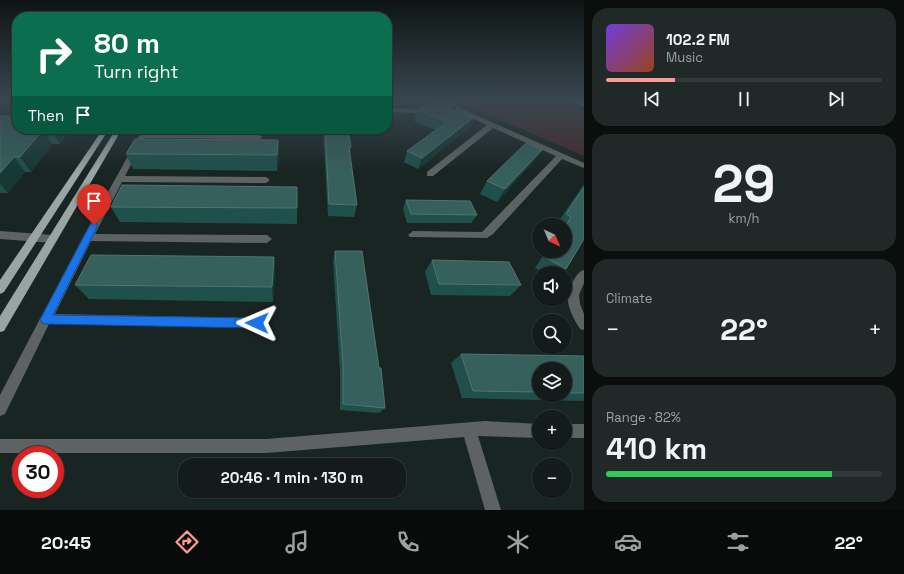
<!DOCTYPE html>
<html lang="en">
<head>
<meta charset="utf-8">
<style>
	:root { --surface:#131c1a; --page:#202927; --text:#f1f3f6; --muted:#9da1a2; --line:#323a39; --accent:#f59b98 }
	body { margin:0; font-family:"Space Grotesk",sans-serif; background:var(--page); color:var(--text); height:100vh; display:flex; flex-direction:column; font-size:15px; white-space:nowrap }
	* { box-sizing:border-box; margin:0 }
	p { font-size:13px; color:var(--muted) }
	.icon { flex:none; width:22px; height:22px; fill:none; stroke:currentColor; stroke-width:2; stroke-linecap:round; stroke-linejoin:round }
	.map { position:relative; flex:1; overflow:hidden }
	.details { display:flex; flex-direction:column; gap:8px; padding:8px; background:#0a0f0e; width:320px }
	.details>* { flex:none }
	.banner { position:absolute; left:12px; top:12px; width:380px; height:122px; border-radius:16px; box-shadow:0 1px 3px #0004,0 0 0 1px var(--line); background:#0b6e4f; color:#fff; overflow:hidden }
	.needle { width:26px; rotate:136deg }
	.tools { position:absolute; left:532px; top:218px; display:grid; gap:8px }
	.tools a { display:grid; place-items:center; width:40px; height:40px; border-radius:50%; background:var(--surface); box-shadow:0 1px 3px #0004,0 0 0 1px var(--line); font-size:20px }
	.speed { position:absolute; left:12px; top:446px; display:flex; gap:8px; font-size:20px; font-weight:700; text-align:center }
	.speed>* { display:grid; place-content:center; width:52px; height:52px; border-radius:50%; background:var(--surface); box-shadow:0 1px 3px #0004,0 0 0 1px var(--line); line-height:1 }
	.speed .limit { border:6px solid #d22; background:#fff; color:#111 }
	.pin { position:absolute; display:grid; place-items:center; width:34px; height:34px; color:#fff; margin:-41px -17px; border-radius:50% 50% 50% 0; rotate:-45deg; box-shadow:0 0 4px #0007 }
	.pin .icon { rotate:45deg }
	.me { position:absolute; width:44px; margin:-22px; rotate:271deg; stroke-linejoin:round; filter:drop-shadow(0 0 3px #0008) }
	.turn { display:flex; align-items:center; gap:14px; height:84px; padding:0 16px; font-size:18px }
	.turn .icon { width:52px; height:52px; stroke-width:2.5 }
	.turn b { display:block; font-size:28px; line-height:34px }
	.then { display:flex; align-items:center; height:38px; padding:0 16px; background:#0003; gap:8px; font-size:15px }
	.big { font-size:30px; font-weight:700; line-height:1.1 }
	.details .widget { flex:1; display:flex; flex-direction:column; justify-content:center; gap:6px; min-width:0; padding:0 14px; border-radius:16px; background:var(--page) }
	.details .dial { align-items:center; gap:0 }
	.dial b { font-size:52px; line-height:1 }
	.song { display:flex; align-items:center; gap:12px }
	.cover { width:48px; height:48px; border-radius:6px; background:linear-gradient(135deg,hsl(260 70% 55%),hsl(20 70% 35%)) }
	.played { height:4px; border-radius:2px; background:linear-gradient(90deg,var(--accent) 25%,var(--line) 25%) }
	.keys { display:flex; justify-content:space-around; direction:ltr }
	.heat { display:flex; justify-content:space-between; align-items:center; font-size:22px; direction:ltr }
	.charge { height:6px; border-radius:3px; background:linear-gradient(90deg,#34c759 82%,var(--line) 0) }
	.trip { position:absolute; left:178px; top:458px; width:228px; height:40px; border-radius:16px; background:var(--surface); box-shadow:0 1px 3px #0004,0 0 0 1px var(--line); font-weight:700; line-height:40px; text-align:center }
	.tab-bar { display:flex; height:64px; justify-content:space-around; align-items:center; background:#080b0a; color:var(--muted) }
	.tab-bar .icon { width:28px; height:28px }
	.tab-bar .current { color:var(--accent) }
	.tab-bar b { font-size:18px; color:var(--text) }
	main { display:flex; flex:1; min-height:0 }
	.map>svg:first-child { display:block }
	.green { fill:#442b2a }
	.lines { fill:none; stroke-linecap:round; stroke-linejoin:round }
	.minor { fill:#5d6362; fill-rule:evenodd }
	.major { fill:#99a5a3; fill-rule:evenodd }
	.wall { fill:#20504b; fill-rule:evenodd }
	.shaded-wall { fill:#153834 }
	.building { fill:#35605b; stroke:#507571 }
	.route { fill:#1a73e8; stroke:#114b97 }
</style>
</head>
<body>
<main>
<div class="map">
<svg width="584" height="510" viewBox="0 0 584 510">
	<rect width="100%" height="100%" fill="#192523"/>
	<path class="green" d="M454 100H553L584 111V156Z"/>
	<g class="lines">
		<g class="minor">
			<path d="M433 100H442L584 163V168L562 159 493 234 487 238 410 237 408 235 413 231 482 232 556 156 493 128 433 176H427V172L487 125Z"/>
			<path d="M427 105 432 106 421 113 387 112V108L420 109Z"/>
			<path d="M143 129H149L147 134 259 135 263 137 259 139 145 138 125 176 266 177 270 180 266 183 122 182 95 234 267 235 272 239 267 243 91 241 55 314 257 318 261 319 263 323 261 327 257 328 49 324 5 414 0 416V395L83 237Z"/>
			<path d="M0 231 53 235 58 239 53 243 0 239Z"/>
			<path d="M584 270V283L579 295 580 304 584 314V330L580 329C569 311 562 297 575 278 578 274 579 271 584 270Z"/>
			<path d="M485 421 539 424V438L478 436 501 510H485L464 437 266 453H0V439H266Z"/>
			<rect x="565" y="424" width="19" height="14"/>
		</g>
		<g class="major">
			<path d="M571 100 584 102V106L572 101Z"/>
			<path d="M103 129H109L4 292 0 294V280Z"/>
			<path d="M116 129H122L4 331 0 332V316Z"/>
		</g>
	</g>
	<g class="wall">
		<path d="M418 110 455 112 473 118 468 129 418 169 404 162 407 151 436 130 414 121Z"/>
		<path d="M0 116 71 129 60 144H52L31 172H25L8 193H0Z"/>
		<path d="M184 129H246L245 131Z"/>
		<path d="M323 129H348L351 147 350 153 357 205 354 217 328 216Z"/>
		<path d="M278 140 279 156 277 171 133 169 126 154Z"/>
		<path d="M533 162 497 202 480 194 487 181Z"/>
		<path d="M584 184V239L566 269 561 273H545L535 268 546 251H565V225H556Z"/>
		<path d="M297 187V224L120 222 111 207Z"/>
		<path d="M406 200 477 215 471 223H407L403 209Z"/>
		<path d="M335 251 379 368 385 408 379 413 340 410V372L333 261Z"/>
		<path d="M274 257 275 272 273 302 89 299 75 285Z"/>
		<path d="M432 260 521 285 510 296 431 295 425 272Z"/>
		<path d="M461 354 584 356V401L462 398 451 363ZM539 369H565V395H539Z"/>
	</g>
	<g class="shaded-wall">
		<path d="M458 103 454 113 449 109Z"/>
		<path d="M473 118 468 129 418 169 422 158Z"/>
		<path d="M52 129H71L60 144 51 130Z"/>
		<path d="M43 130 52 144 31 172 20 157Z"/>
		<path d="M278 140 279 156 277 171V155Z"/>
		<path d="M542 150 533 162 497 202 505 189Z"/>
		<path d="M14 157 25 172 8 193 0 184V173Z"/>
		<path d="M274 257 275 272 273 302 272 287Z"/>
	</g>
	<g class="building">
		<path d="M433 100H452L458 103 449 109 473 118 422 158 407 151 447 122 418 110Z"/>
		<path d="M0 116H17V129H52L51 130H43L20 157H14L0 173V134L3 131H0Z"/>
		<path d="M325 129H348L351 147H349L357 205 329 204Z"/>
		<path d="M135 139 278 140 277 155 126 154Z"/>
		<path d="M526 143 542 150 505 189 487 181Z"/>
		<path d="M122 185 297 187V208L111 207Z"/>
		<path d="M584 187V239L566 269 545 257 549 251H565V227L571 217 566 214Z"/>
		<path d="M406 200 470 201 477 215 411 214Z"/>
		<path d="M335 251H362L379 368H381L385 408 343 404V364Z"/>
		<path d="M91 255 274 257 272 287 75 285Z"/>
		<path d="M432 260 509 262 521 285 439 284Z"/>
		<path d="M461 354 584 356V393H565V369H539V392L473 391Z"/>
	</g>
	<linearGradient id="sky" x2="0" y2="1"><stop stop-color="#0e1413"/><stop offset="0.58" stop-color="#384650"/><stop offset="1" stop-color="#384650" stop-opacity="0"/></linearGradient>
	<rect width="584" height="172" fill="url(#sky)"/>
	<path class="route" d="M94 222 98 225 53 315 257 318 260 320 262 323 260 327 257 328 46 324 42 323 40 319 42 316 90 225Z"/>
</svg>
<div class="tools">
<a><svg class="needle" viewBox="-14 -14 28 28"><path d="M0-13l5 13h-10z" fill="#e53935"/><path d="M0 13l5-13h-10z" fill="#9da1a2"/></svg></a>
<a><svg class="icon" aria-label="sound" viewBox="0 0 24 24"><path d="M4 9h4l5-4v14l-5-4H4zM17 9q2 3 0 6"/></svg></a>
<a><svg class="icon" aria-label="search" viewBox="0 0 24 24"><circle cx="10" cy="10" r="6"/><path d="M15 15l6 6"/></svg></a>
<a><svg class="icon" aria-label="layers" viewBox="0 0 24 24"><path d="M12 4l9 5-9 5-9-5zM3 14l9 5 9-5"/></svg></a>
<a>+</a>
<a>−</a>
</div>
<div class="speed"><div class="limit">30</div></div>
<div class="pin" style="left:94px;top:225px;background:#d93025"><svg class="icon" aria-label="arrive" viewBox="0 0 24 24"><path d="M6 21V4h12l-3 4 3 4H6"/></svg></div>
<svg class="me" style="left:257px;top:323px" viewBox="-20 -20 40 40"><path d="M0-17L14 15 0 8-14 15z" fill="#1a73e8" stroke="#fff" stroke-width="4"/></svg>
<div class="trip">20:46 · 1 min · 130 m</div>
<div class="banner">
<div class="turn"><svg class="icon" aria-label="right" viewBox="0 0 24 24"><path d="M7 20v-9h11M14 6l5 5-5 5"/></svg><div><b>80 m</b>Turn right</div></div>
<div class="then">Then<svg class="icon" aria-label="arrive" viewBox="0 0 24 24"><path d="M6 21V4h12l-3 4 3 4H6"/></svg></div>
</div>
</div>
<section class="details">
<div class="widget">
<div class="song"><i class="cover"></i><div><b>102.2 FM</b><p>Music</p></div></div>
<div class="played"></div>
<div class="keys"><svg class="icon" aria-label="previous" viewBox="0 0 24 24"><path d="M18 5L8 12l10 7zM5 5v14"/></svg><svg class="icon" aria-label="pause" viewBox="0 0 24 24"><path d="M8 5v14M16 5v14"/></svg><svg class="icon" aria-label="next" viewBox="0 0 24 24"><path d="M6 5l10 7-10 7zM19 5v14"/></svg></div>
</div>
<div class="widget dial"><b>29</b><p>km/h</p></div>
<div class="widget"><p>Climate</p>
<div class="heat"><a>−</a><b class="big">22°</b><a>+</a></div>
</div>
<div class="widget"><p>Range · 82%</p><b class="big">410 km</b><div class="charge"></div></div>
</section>
</main>
<nav class="tab-bar">
<b>20:45</b>
<svg class="icon current" aria-label="directions" viewBox="0 0 24 24"><path d="M12 3l9 9-9 9-9-9zM9 14v-3h6M13 9l2 2-2 2"/></svg>
<svg class="icon" aria-label="music" viewBox="0 0 24 24"><path d="M9 18V5l10-2v13"/><circle cx="6" cy="18" r="3"/><circle cx="16" cy="16" r="3"/></svg>
<svg class="icon" aria-label="phone" viewBox="0 0 24 24"><path d="M5 4h4l2 5-3 2q2 4 5 5l2-3 5 2v4C11 20 4 13 5 4z"/></svg>
<svg class="icon" aria-label="climate" viewBox="0 0 24 24"><path d="M12 3v18M4 7l16 10M4 17L20 7"/></svg>
<svg class="icon" aria-label="car" viewBox="0 0 24 24"><path d="M5 17H2v-5l4-1 3-4h7l3 4 3 1v5h-3M9 17h6M6 11h13"/><circle cx="7" cy="17" r="2"/><circle cx="17" cy="17" r="2"/></svg>
<svg class="icon" aria-label="filters" viewBox="0 0 24 24"><path d="M4 7h16M4 17h16"/><circle cx="9" cy="7" r="2"/><circle cx="15" cy="17" r="2"/></svg>
<b>22°</b>
</nav>
</body>
</html>
